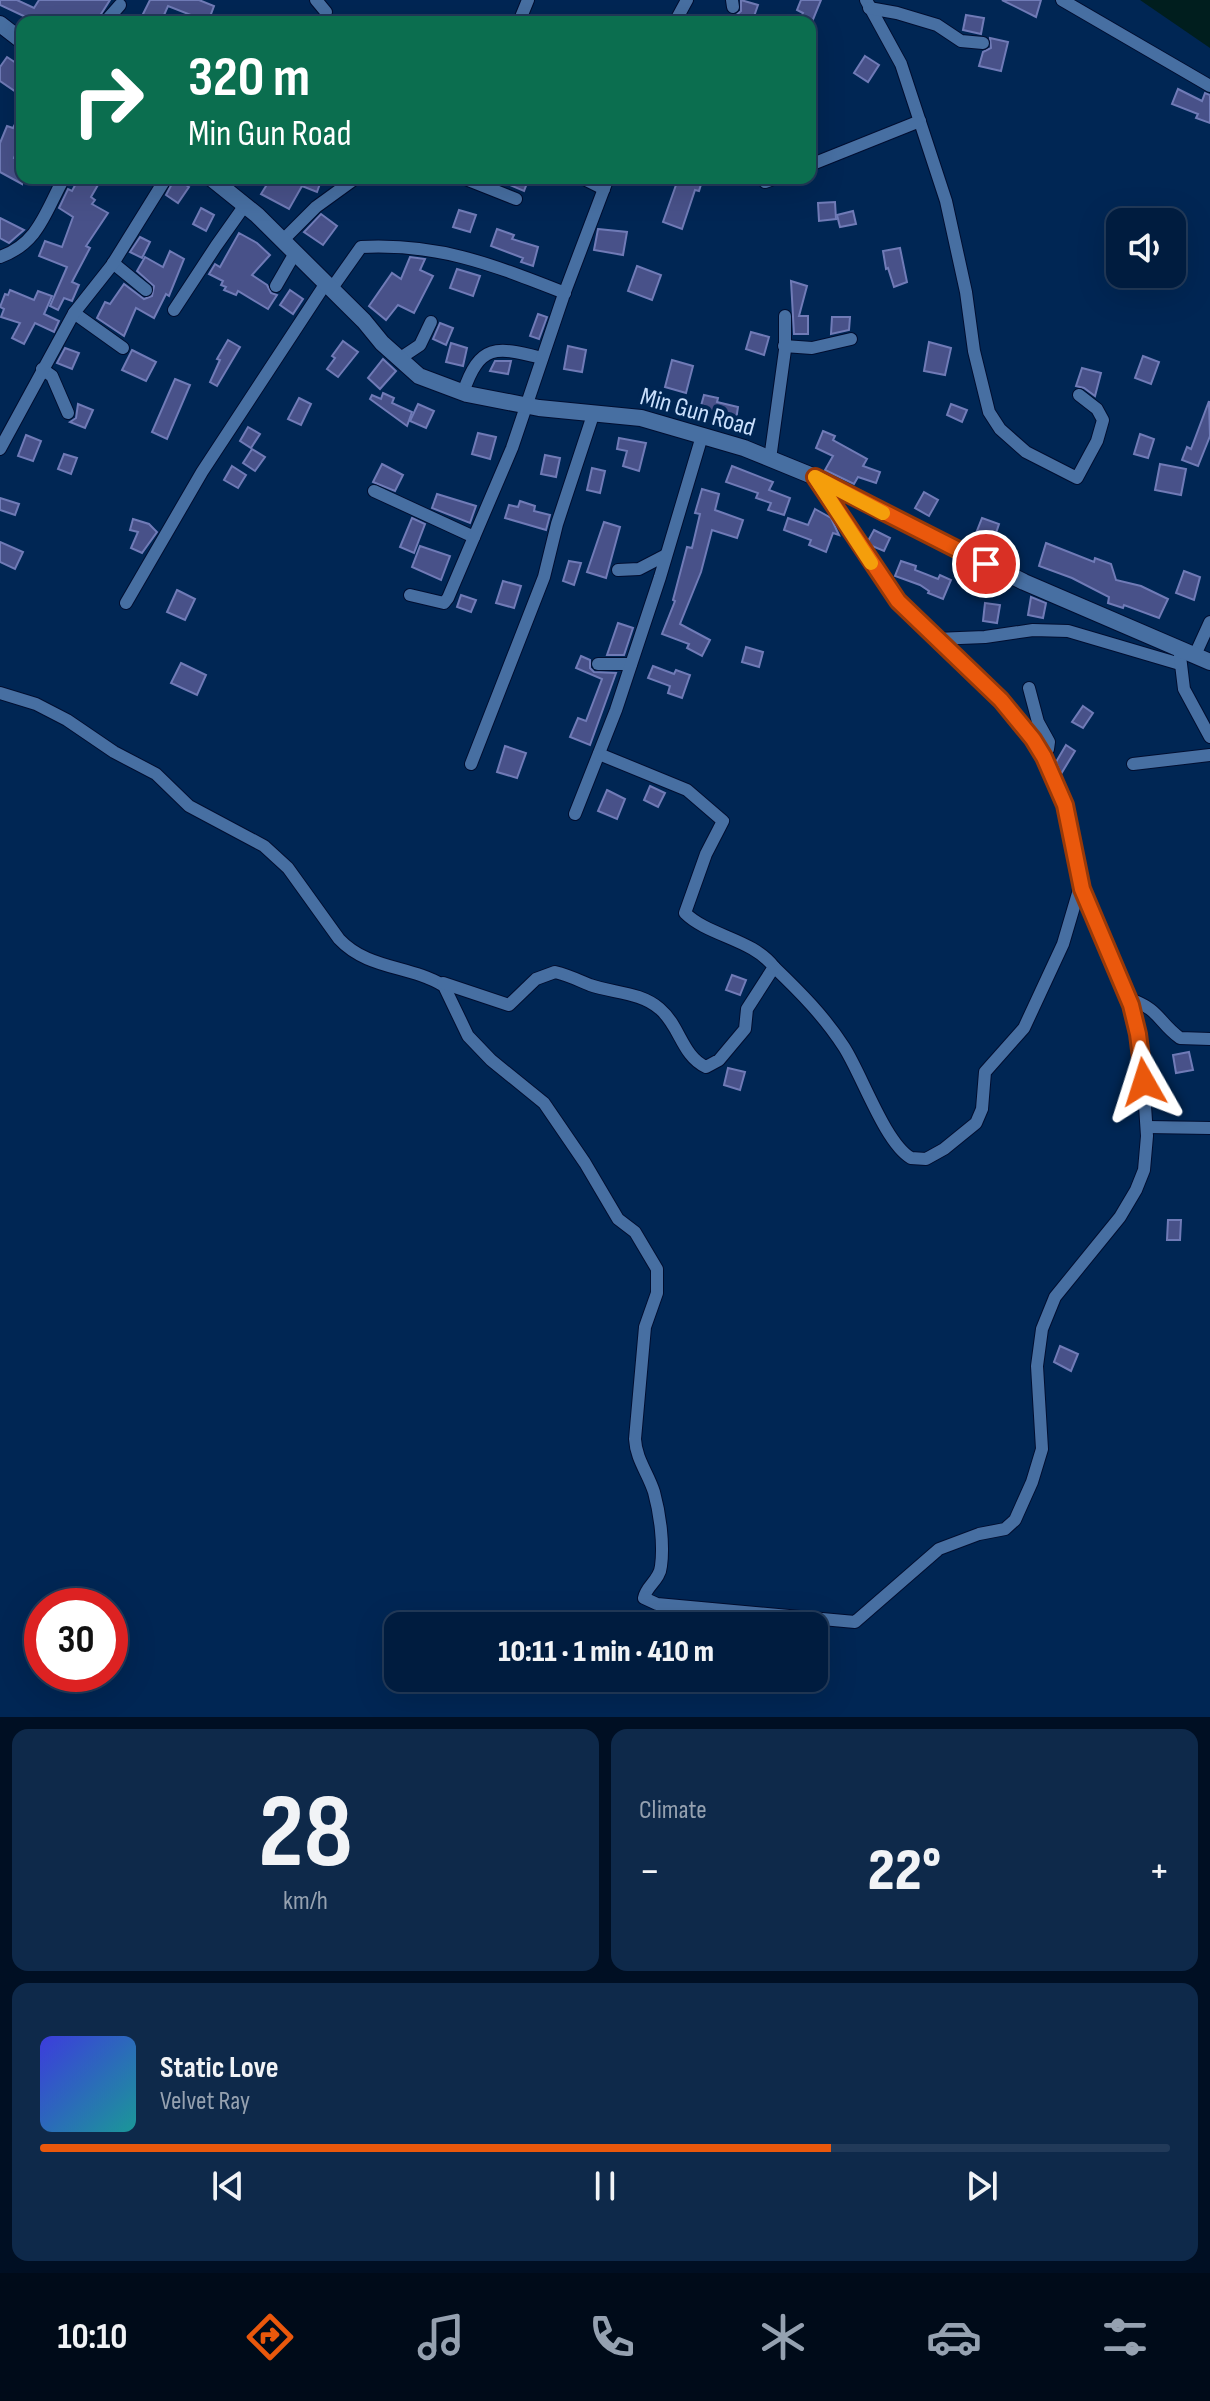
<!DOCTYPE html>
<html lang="en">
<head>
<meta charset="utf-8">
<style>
	:root { --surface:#001c3f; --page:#0e294a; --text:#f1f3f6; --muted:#95a1b0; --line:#223a59; --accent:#ea580c }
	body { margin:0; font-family:"Sofia Sans Condensed",sans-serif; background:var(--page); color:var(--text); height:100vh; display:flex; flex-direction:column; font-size:30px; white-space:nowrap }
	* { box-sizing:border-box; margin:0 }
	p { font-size:26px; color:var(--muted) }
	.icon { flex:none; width:44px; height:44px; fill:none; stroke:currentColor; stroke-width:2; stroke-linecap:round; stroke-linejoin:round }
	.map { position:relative; height:1717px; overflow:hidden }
	.sheet { display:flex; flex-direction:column; gap:12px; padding:12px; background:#000f23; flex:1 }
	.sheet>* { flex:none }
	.guide { position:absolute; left:16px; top:16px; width:800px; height:168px; border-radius:16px; box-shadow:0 8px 32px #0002,0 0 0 2px var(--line); background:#0b6e4f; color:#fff; overflow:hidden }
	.tools { position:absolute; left:1106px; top:208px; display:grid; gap:16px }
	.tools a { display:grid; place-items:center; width:80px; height:80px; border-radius:16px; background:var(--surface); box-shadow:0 8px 32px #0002,0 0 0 2px var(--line); font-size:40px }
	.speed { position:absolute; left:24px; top:1588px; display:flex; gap:16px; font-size:40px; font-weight:700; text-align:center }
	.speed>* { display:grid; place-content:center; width:104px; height:104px; border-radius:50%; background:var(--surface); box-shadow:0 8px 32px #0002,0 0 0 2px var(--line); line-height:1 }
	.speed .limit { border:12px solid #d22; background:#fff; color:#111 }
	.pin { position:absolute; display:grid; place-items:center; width:68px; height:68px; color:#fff; margin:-34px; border:4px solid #fff; border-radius:50%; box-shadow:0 2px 8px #0007 }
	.me { position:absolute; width:88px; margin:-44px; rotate:354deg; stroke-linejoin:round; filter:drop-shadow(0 0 6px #0008) }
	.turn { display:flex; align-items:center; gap:28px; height:168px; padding:0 40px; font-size:36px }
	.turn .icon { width:104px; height:104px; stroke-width:2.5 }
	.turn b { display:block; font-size:56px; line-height:68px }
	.big { font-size:60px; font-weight:800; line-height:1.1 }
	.sheet .card { flex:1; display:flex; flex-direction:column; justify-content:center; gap:12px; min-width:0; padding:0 28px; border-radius:16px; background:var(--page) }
	.sheet .dial { align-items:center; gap:0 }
	.dial b { font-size:104px; line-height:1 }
	.song { display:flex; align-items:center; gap:24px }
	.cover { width:96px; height:96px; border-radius:12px; background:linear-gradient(135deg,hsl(240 70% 55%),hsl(180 70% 35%)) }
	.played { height:8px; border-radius:4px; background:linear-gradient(90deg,var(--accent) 70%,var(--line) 70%) }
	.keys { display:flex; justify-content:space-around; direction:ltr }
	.heat { display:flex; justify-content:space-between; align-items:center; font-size:44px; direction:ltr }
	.sheet .tiles { flex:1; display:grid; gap:12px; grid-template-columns:1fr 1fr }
	.card:last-child { grid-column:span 2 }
	.trip { position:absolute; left:384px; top:1612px; width:444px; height:80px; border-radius:16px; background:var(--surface); box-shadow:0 8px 32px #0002,0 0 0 2px var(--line); font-weight:800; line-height:80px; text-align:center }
	.dock { display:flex; height:128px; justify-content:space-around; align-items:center; background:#000b19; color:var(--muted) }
	.dock .icon { width:56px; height:56px }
	.dock .current { color:var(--accent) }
	.dock b { font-size:36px; color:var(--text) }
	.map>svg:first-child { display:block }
	.water { fill:#001e1e }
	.building { fill:#485189; stroke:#707bb7; stroke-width:2 }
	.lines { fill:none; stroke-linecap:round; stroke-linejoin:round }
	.minor-casing { stroke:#000e30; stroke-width:14 }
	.tertiary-casing { stroke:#000e30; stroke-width:18 }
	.minor { stroke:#476fa2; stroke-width:12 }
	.tertiary { stroke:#476fa2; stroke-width:16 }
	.route-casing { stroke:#983908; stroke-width:20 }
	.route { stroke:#ea580c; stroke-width:14 }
	.slow { stroke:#f59e0b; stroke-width:14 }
	.labels { text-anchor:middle; stroke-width:8; stroke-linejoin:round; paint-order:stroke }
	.street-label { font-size:26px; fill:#cae0fd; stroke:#002654 }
</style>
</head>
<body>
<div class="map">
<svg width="1210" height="1717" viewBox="0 0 1210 1717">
	<rect width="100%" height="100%" fill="#002654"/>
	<path class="water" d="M1140 0H1210V48Z"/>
	<g class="building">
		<path d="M0 0H17L34 8 39 0H110L96 22H26L28 18 0 5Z"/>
		<path d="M150 0H199L214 6 208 22H188L191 15 168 6 161 22H139Z"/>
		<path d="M741 0 758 5 752 22 734 17 741 11Z"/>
		<path d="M801 0H821L812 22H799L803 13 797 10Z"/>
		<path d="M1002 0H1041L1036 17Z"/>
		<path d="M966 15 984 18 981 34 963 30Z"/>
		<path d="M990 38 1008 42 1001 71 979 66 983 52 991 48Z"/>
		<path d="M865 56 879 65 868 82 854 73Z"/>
		<path d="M7 57 22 67V96L0 81V67Z"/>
		<path d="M1178 89 1202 101 1205 93 1210 95V123L1196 118 1198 114 1172 104Z"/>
		<path d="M22 111V138L14 158 22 162V184L0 172V143L7 126 13 128Z"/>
		<path d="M79 178H102L91 197 95 200 92 204 108 213 86 246 90 248 72 282 79 285 72 301 64 298 58 310 50 306 67 267 39 256 45 241 62 247 73 217 59 208 68 189 72 191Z"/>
		<path d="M175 178 189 187 178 203 166 195Z"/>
		<path d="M271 178H322L317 192 302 186 289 209 261 194Z"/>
		<path d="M493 178H529L524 191Z"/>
		<path d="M665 178H703L699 191 695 190 682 229 663 222 676 185 664 181Z"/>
		<path d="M835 202 836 219 819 221 818 203Z"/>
		<path d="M201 208 214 215 206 231 193 224Z"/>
		<path d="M459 210 476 215 470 232 453 227Z"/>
		<path d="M853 211 856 224 840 227 837 215Z"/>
		<path d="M321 214 337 226 323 245 304 232Z"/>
		<path d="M0 218 24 230 9 243 0 238Z"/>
		<path d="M497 229 514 235 512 239 538 247 533 266 521 262 523 258 491 246Z"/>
		<path d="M598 229 627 232 623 255 594 250Z"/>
		<path d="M239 233 257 243 270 255 252 275 267 285 271 293 277 295 268 309 238 291 236 295 224 290 226 287 221 285 223 281 209 274 215 264 220 267Z"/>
		<path d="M140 237 150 242 142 258 130 252Z"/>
		<path d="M900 248 907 282 894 287 888 268 886 269 883 251Z"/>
		<path d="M170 251 184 259 169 296 166 294 154 318 136 308 124 336 97 318 105 302 110 304 124 284 144 299 152 296 154 286 137 271 145 257 163 267Z"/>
		<path d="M410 257 425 259 420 270 433 276 414 313 398 305 386 320 369 306 392 273 401 279Z"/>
		<path d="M637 266 661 275 652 300 628 291Z"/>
		<path d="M457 269 480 276 473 296 450 288Z"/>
		<path d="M791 281 807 286 799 316H808V334H794Z"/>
		<path d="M10 290 34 300 38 291 52 296 44 314 59 321 54 332 35 323 24 344 12 338 20 323 1 317 4 309 0 307 5 294 8 295Z"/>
		<path d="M290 290 303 299 293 314 280 305Z"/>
		<path d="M538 314 547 317 539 339 530 336Z"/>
		<path d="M832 317H850L849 330 831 334Z"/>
		<path d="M440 323 453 328 446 345 433 339Z"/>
		<path d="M751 332 769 337 764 355 746 349Z"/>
		<path d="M228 340 240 347 217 386 210 382 220 360 217 359Z"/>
		<path d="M343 341 358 352 338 377 327 369 335 358 332 356Z"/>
		<path d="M929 342 951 348 945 375 924 371Z"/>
		<path d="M451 343 467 348 463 366 446 362Z"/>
		<path d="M568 346 586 350 582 372 564 369Z"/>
		<path d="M65 348 79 353 72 369 57 363Z"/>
		<path d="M132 350 156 362 146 381 122 370Z"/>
		<path d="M1143 356 1159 362 1151 384 1135 378Z"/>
		<path d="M383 359 396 371 380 389 368 378Z"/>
		<path d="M672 360 693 366 686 393 665 387Z"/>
		<path d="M495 361H511L508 374 490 371Z"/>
		<path d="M1082 368 1101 373 1095 396 1084 388 1076 386Z"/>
		<path d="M175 379 190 385 167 439 152 432Z"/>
		<path d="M383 393 394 398 392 403 412 412 407 426 370 399 372 395 381 399Z"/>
		<path d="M704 395 718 398 717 402 738 407 736 420 699 413Z"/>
		<path d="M299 398 311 404 301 425 288 419Z"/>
		<path d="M1209 401 1210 436 1198 466 1182 460 1187 447 1191 449Z"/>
		<path d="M78 404 93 410 85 428 70 422 76 418Z"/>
		<path d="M418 404 434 411 426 428 410 421Z"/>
		<path d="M951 404 967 410 962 422 947 415Z"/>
		<path d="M248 427 260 434 251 448 240 441Z"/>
		<path d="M823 431 835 436 833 440 867 459 863 466 880 472 876 483 858 477 854 484 825 470 833 456 816 448Z"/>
		<path d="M478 433 496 437 490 459 472 454Z"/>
		<path d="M1140 434 1154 439 1148 458 1134 454Z"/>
		<path d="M26 435 41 441 33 461 18 456Z"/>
		<path d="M619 438 646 443 639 471 623 466 627 451 617 449Z"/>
		<path d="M252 449 265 457 255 471 243 463Z"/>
		<path d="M64 454 77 458 71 474 58 469Z"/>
		<path d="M545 455 560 458 556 477 541 474Z"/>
		<path d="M382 464 403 475 395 491 373 482Z"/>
		<path d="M1160 464 1186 469 1181 495 1155 490Z"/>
		<path d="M232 466 246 475 238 488 224 480Z"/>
		<path d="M732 466 773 482 769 490 790 498 784 515 768 510 771 503 756 498 758 493 726 482Z"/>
		<path d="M592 468 605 471 600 493 587 490Z"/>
		<path d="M702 489 719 494 715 510 743 520 737 538 712 530 701 572 680 624 710 640 702 656 687 648 689 644 662 634 675 601 673 600 687 547 692 548 700 514 695 513Z"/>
		<path d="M924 492 938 500 929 516 915 508Z"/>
		<path d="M437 494 476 506 470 523 432 508Z"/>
		<path d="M0 498 19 504 15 515 0 510Z"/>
		<path d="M520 501 535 506 534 511 550 515 546 530 505 518 509 505 518 507Z"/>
		<path d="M815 509 831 518 839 535 833 533 826 552 809 545 811 540 784 530 788 518 808 525Z"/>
		<path d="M412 518 425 524 414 553 400 547Z"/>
		<path d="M982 518 999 524 993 542 975 536Z"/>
		<path d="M133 519 149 524 157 532 142 553 131 548 138 532 130 530Z"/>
		<path d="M604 522 620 527 606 578 587 572Z"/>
		<path d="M874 530 890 538 884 551 872 546 868 541Z"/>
		<path d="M0 542 23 552 15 569 0 562Z"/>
		<path d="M1046 543 1094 562 1095 558 1111 564 1116 580 1141 586 1168 599 1159 618 1124 605 1123 608 1108 603 1109 597 1072 578 1039 566Z"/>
		<path d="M420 546 450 556 441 580 412 567Z"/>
		<path d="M569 561 581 563 574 585 563 581Z"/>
		<path d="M901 561 916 566 915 570 938 579 940 575 951 580 943 599 928 593 929 591 920 585 895 576Z"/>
		<path d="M1184 571 1200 577 1194 600 1176 593Z"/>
		<path d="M503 581 521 586 514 608 496 603Z"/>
		<path d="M177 590 195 599 185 620 167 612Z"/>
		<path d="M461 595 476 600 471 612 457 607Z"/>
		<path d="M1031 597 1046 603 1043 618 1028 615Z"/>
		<path d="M985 603 1000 605 997 623 983 621Z"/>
		<path d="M618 623 633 628 624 655H607Z"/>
		<path d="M746 647 763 652 759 667 742 662Z"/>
		<path d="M581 656 590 660V668L594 672 616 673 590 745 570 737 578 718 586 721 602 679 576 668Z"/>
		<path d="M181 663 206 675 197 695 171 683Z"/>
		<path d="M653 666 674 674 676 670 690 675 682 698 668 693 670 686 648 678Z"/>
		<path d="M1083 706 1093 713 1083 728 1072 722Z"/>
		<path d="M1066 745 1075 751 1061 774 1056 762Z"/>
		<path d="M505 746 526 753 517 778 497 772Z"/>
		<path d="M650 786 665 793 658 807 644 800Z"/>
		<path d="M607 790 625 799 617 819 598 811Z"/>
		<path d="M732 975 746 980 740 995 726 990Z"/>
		<path d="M1189 1052 1193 1070 1176 1073 1173 1055Z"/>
		<path d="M728 1068 745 1072 740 1090 724 1085Z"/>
		<path d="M1168 1220H1181L1180 1240H1167Z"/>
		<path d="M1060 1346 1078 1354 1071 1371 1054 1362Z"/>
	</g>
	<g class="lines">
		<defs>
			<g id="minor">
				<path d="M316 0 326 12"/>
				<path d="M732 0 733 7"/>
				<path d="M866 0 901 64 946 201 966 292 974 351 989 412 1000 429 1026 452 1077 478 1097 441 1103 420 1097 409 1079 395"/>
				<path d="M1062 0 1210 86"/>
				<path d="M869 8 897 13 937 25 961 41 983 43"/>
				<path d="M105 22 120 5"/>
				<path d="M519 22 528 0"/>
				<path d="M675 22 687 0"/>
				<path d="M810 165 920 121"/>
				<path d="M463 178 516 199"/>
				<path d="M582 178 604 189"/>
				<path d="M765 182 776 178"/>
				<path d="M283 240 316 207 356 178"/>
				<path d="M0 257C39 243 45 212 64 178"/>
				<path d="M113 263 146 290"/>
				<path d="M276 286 295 253"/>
				<path d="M332 288 361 247C440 243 493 265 565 293"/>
				<path d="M174 310 216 246 245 205"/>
				<path d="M74 313 123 348"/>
				<path d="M784 346 812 348 851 339"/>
				<path d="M399 359 420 345 431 322"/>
				<path d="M42 369 52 376 68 413"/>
				<path d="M463 393C480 342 497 347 542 358"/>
				<path d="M0 449 74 313 112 265 166 178"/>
				<path d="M770 459 785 350V316"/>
				<path d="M374 491 474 537"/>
				<path d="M618 570 639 569 666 555"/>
				<path d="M410 595 444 603 448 598 512 448 563 297 608 178"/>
				<path d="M126 603 202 472 326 283"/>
				<path d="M935 639 985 637 1033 630 1068 631 1180 664"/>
				<path d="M1195 655 1210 622"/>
				<path d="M1180 656 1184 689 1210 737"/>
				<path d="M598 664H631"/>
				<path d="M1029 688 1038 722 1049 742 1048 749 1044 757"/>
				<path d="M0 693 36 704 67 720 114 752 156 774 189 806 264 846 288 868 339 939C368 970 410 965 444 986L468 1036 491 1060 544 1103 585 1163 618 1219 635 1232 657 1269V1293L645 1327 635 1439C636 1459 648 1473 654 1492 660 1514 664 1544 661 1566 660 1580 646 1586 644 1598L657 1604 855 1622 939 1549 979 1534 1005 1529 1015 1520 1032 1482 1042 1449 1037 1366 1042 1329 1055 1297 1120 1217 1136 1190 1144 1170 1147 1136 1142 1060 1131 1005 1082 889 1065 805 1044 757 1033 739 1001 700 898 601 815 477"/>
				<path d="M471 764 544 577 557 524 594 412"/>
				<path d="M1133 764 1210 755"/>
				<path d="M575 814 616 710 660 577 702 436"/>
				<path d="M774 967C800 992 824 1016 844 1047 862 1075 885 1143 911 1158L926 1159 944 1149 976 1123 982 1109 985 1072 1024 1028 1063 944 1081 883"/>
				<path d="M443 983 509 1005 536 979 555 972C568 975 578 980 590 985 613 993 641 992 660 1009 680 1026 682 1056 706 1067L719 1060 745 1029 747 1009 774 967C753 939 708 936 685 913L706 854 723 821 687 790 599 754"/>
				<path d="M1129 999C1160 1009 1158 1022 1180 1038L1210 1039"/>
				<path d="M1147 1127 1210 1128"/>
			</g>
			<g id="tertiary">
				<path d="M0 24 22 41"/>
				<path d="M211 178 257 215 364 321 382 343 419 376 467 394 539 408 641 418 744 448 815 477 1024 582 1210 662"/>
			</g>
		</defs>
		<use href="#minor" class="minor-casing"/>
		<use href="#tertiary" class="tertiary-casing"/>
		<use href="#minor" class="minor"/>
		<use href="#tertiary" class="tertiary"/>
	</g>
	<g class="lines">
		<defs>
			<path id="route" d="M986 564 815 477 898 601 1001 700 1033 739 1044 757 1065 805 1082 889 1131 1005 1138 1034 1144 1082"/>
		</defs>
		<use href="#route" class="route-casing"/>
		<use href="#route" class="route"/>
		<path class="slow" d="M871 563 815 477 883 513"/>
	</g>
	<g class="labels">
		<g class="street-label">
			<text transform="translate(698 411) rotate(16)" y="9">Min Gun Road</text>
		</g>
	</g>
</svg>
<div class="tools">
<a><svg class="icon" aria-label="sound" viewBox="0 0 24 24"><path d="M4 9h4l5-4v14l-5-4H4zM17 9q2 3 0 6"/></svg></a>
</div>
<div class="speed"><div class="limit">30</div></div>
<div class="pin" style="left:986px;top:564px;background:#d93025"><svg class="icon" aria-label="arrive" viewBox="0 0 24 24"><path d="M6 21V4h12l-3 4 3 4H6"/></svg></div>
<svg class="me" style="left:1144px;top:1082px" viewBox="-20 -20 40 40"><path d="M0-17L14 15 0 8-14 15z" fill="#ea580c" stroke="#fff" stroke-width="4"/></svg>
<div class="trip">10:11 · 1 min · 410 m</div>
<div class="guide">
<div class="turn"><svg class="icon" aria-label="right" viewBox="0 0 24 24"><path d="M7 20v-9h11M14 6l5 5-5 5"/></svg><div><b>320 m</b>Min Gun Road</div></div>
</div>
</div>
<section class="sheet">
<div class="tiles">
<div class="card dial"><b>28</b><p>km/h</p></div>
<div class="card"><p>Climate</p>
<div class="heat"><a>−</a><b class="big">22°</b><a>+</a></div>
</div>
<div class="card">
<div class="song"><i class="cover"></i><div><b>Static Love</b><p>Velvet Ray</p></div></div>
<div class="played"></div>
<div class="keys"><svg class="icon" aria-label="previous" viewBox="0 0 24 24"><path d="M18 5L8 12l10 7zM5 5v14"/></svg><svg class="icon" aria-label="pause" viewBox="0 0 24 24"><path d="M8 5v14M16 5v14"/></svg><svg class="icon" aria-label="next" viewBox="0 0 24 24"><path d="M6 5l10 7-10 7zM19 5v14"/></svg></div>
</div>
</div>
</section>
<nav class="dock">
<b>10:10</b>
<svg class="icon current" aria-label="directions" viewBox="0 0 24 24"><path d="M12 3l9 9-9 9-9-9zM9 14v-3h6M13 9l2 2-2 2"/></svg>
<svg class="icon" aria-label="music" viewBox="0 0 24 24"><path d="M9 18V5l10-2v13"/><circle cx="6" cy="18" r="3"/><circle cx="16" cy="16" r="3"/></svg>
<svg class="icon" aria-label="phone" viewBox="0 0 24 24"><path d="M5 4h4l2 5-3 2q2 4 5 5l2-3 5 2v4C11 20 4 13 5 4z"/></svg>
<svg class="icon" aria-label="climate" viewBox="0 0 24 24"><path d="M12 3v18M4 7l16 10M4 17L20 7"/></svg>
<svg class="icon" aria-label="car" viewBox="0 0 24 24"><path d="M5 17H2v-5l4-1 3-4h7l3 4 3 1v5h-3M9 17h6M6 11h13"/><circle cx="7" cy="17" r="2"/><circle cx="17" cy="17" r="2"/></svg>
<svg class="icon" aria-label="filters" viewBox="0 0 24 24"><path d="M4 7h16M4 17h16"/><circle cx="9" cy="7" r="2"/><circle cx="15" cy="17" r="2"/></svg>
</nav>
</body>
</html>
